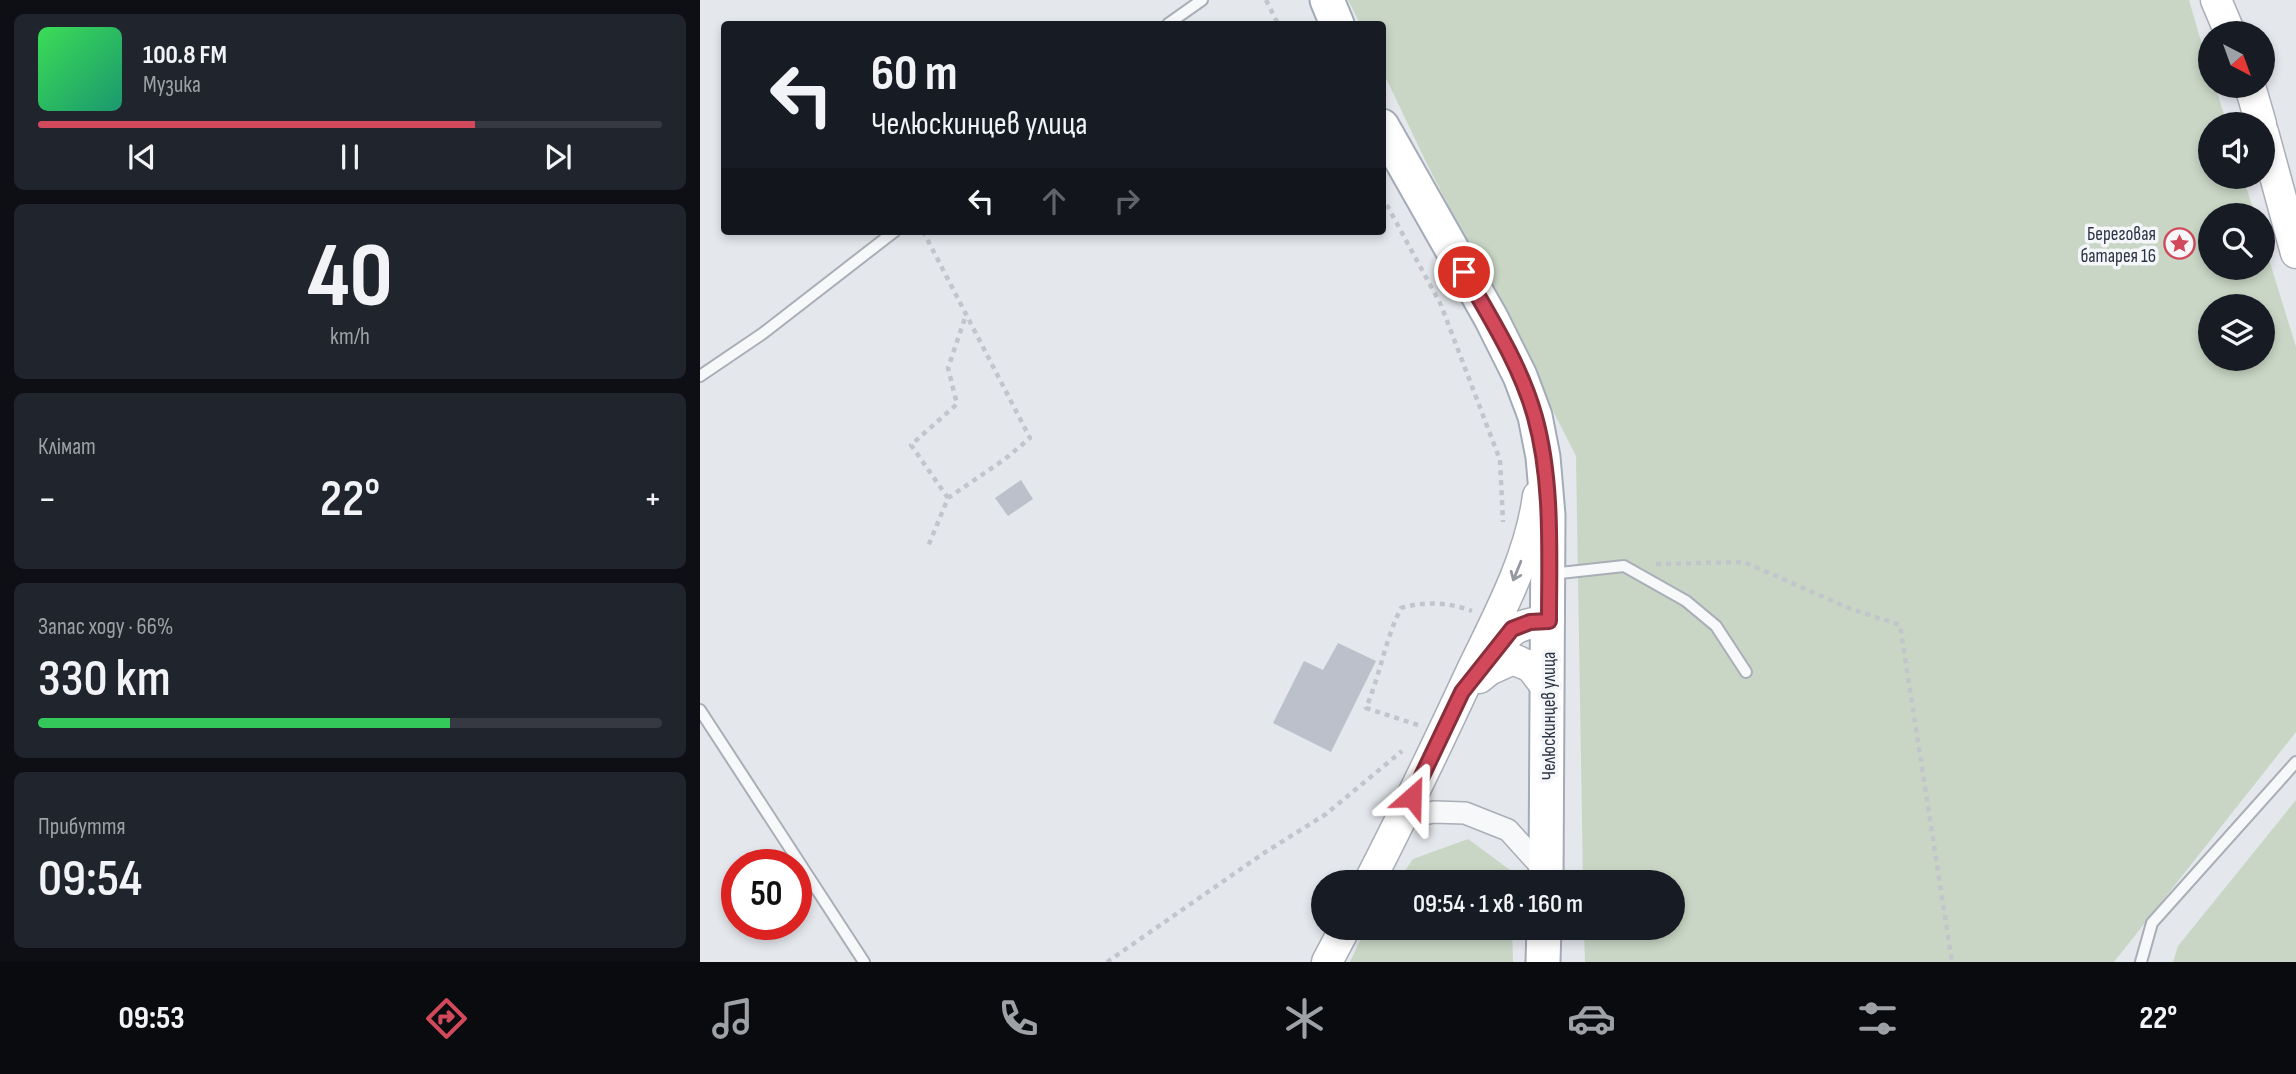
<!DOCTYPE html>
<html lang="uk">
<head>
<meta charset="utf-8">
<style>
	:root { --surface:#171b24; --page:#20242c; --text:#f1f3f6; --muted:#9ea1a6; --line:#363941; --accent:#d1495b }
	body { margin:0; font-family:"Sofia Sans Condensed",sans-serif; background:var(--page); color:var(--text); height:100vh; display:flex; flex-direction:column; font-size:26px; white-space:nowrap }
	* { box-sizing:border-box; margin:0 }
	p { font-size:23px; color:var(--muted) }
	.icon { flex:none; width:38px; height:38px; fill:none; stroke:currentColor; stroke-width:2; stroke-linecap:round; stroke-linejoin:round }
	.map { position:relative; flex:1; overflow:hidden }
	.side { display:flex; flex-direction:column; gap:14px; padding:14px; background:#0d0f14; width:700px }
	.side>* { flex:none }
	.banner { position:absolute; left:21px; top:21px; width:665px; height:214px; border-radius:7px; box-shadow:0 4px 10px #0003; background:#171b24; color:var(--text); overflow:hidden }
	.needle { width:46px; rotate:139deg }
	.fabs { position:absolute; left:1498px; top:21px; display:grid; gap:14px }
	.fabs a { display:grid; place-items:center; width:77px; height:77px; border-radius:50%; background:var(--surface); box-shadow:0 4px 10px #0003; font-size:35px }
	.speed { position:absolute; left:21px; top:849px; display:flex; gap:14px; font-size:35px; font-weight:700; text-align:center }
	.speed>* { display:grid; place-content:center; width:91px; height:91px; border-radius:50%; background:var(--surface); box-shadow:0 4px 10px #0003; line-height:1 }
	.speed .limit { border:10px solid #d22; background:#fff; color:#111 }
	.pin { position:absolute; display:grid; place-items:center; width:60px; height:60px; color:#fff; margin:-30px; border:4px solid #fff; border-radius:50%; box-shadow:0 2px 7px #0007 }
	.me { position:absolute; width:77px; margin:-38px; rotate:25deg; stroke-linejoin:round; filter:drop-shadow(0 0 5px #0008) }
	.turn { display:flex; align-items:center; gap:24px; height:147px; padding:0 35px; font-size:32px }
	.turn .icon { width:91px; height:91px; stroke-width:2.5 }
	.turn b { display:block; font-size:49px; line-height:60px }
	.lanes { display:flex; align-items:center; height:66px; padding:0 35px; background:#0003; justify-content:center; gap:35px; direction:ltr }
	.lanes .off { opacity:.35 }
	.big { font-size:52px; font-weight:600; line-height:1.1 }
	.side .widget { flex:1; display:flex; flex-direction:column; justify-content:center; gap:10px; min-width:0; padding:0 24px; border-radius:10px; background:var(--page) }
	.side .dial { align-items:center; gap:0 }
	.dial b { font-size:91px; line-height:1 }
	.song { display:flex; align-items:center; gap:21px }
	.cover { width:84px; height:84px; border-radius:10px; background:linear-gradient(135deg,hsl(130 70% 55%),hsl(160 70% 35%)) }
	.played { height:7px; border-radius:4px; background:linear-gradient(90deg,var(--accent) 70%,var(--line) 70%) }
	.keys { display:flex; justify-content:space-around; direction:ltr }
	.heat { display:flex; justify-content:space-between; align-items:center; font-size:38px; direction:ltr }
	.charge { height:10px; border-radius:5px; background:linear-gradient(90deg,#34c759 66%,var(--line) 0) }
	.trip { position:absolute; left:611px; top:870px; width:374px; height:70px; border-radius:35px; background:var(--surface); box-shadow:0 4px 10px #0003; font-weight:600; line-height:70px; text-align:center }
	.menu { display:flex; height:112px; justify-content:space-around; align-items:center; background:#090b0e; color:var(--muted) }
	.menu .icon { width:49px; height:49px }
	.menu .current { color:var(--accent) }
	.menu b { font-size:32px; color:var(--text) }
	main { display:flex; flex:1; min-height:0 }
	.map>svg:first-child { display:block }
	.green { fill:#c9d6c5; fill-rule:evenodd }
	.building { fill:#bbc0ca }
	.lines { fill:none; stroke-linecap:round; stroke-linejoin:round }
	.lane-casing { stroke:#a9aeb7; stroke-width:14 }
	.street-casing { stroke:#a9aeb7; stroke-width:24 }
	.secondary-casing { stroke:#a9aeb7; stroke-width:33 }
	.primary-casing { stroke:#a3abb8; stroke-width:37 }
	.path { stroke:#c2c5cb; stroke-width:4.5; stroke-dasharray:5 5; stroke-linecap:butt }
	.lane { stroke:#f7f8fa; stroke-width:10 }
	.street { stroke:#f7f8fa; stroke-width:21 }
	.secondary { stroke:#fff; stroke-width:30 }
	.primary { stroke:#fff; stroke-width:33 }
	.oneway { stroke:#959aa2 }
	.route-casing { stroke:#882f3b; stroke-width:18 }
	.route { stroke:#d1495b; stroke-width:12 }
	.labels { text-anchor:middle; stroke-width:7; stroke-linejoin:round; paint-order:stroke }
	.poi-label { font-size:19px; fill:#2b3445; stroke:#f4f6f9; text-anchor:end }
	.street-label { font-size:19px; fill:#2b3445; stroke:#f4f6f9 }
</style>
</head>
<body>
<main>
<section class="side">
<div class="widget">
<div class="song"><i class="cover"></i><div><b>100.8 FM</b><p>Музика</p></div></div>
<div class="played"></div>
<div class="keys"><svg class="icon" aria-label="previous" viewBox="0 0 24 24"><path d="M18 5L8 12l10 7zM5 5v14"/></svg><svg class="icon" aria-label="pause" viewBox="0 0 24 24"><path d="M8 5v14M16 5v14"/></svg><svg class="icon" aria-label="next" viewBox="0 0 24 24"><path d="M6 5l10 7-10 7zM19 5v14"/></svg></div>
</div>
<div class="widget dial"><b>40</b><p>km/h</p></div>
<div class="widget"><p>Клімат</p>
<div class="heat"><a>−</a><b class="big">22°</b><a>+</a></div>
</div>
<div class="widget"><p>Запас ходу · 66%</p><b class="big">330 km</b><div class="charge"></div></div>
<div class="widget"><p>Прибуття</p><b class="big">09:54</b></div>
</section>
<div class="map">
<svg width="1596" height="962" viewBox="0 0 1596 962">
	<rect width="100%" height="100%" fill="#e4e7ec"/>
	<g class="green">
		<path d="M648 0H1489L1510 72V86H1515L1527 124H1510V177H1543L1555 215H1510V268H1563V240L1596 347V732L1414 962H885L884 928H973V882H883L876 456 727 164 683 72 682 24H660ZM1510 306H1563V359H1510Z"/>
		<path d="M1596 800V962H1473L1478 946Z"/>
		<path d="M768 839 810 870V882H697L713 859Z"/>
		<path d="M666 928H812L813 962H650Z"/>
	</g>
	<g class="building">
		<path d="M321 480 333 499 308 516 295 498Z"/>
		<path d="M638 643 676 661 631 752 573 723 604 661 623 670Z"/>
	</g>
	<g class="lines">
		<defs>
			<g id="lane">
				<path d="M468 24 502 0"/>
				<path d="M0 376 62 334 195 231"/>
				<path d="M851 574 924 566 986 601 1016 626 1046 672"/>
				<path d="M0 710 164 962"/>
				<path d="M1441 962 1452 923 1596 762"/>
			</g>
			<path id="street" d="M702 818 734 812 765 813 808 830 846 872"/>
			<g id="secondary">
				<path d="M1516 0 1530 33"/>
				<path d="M1550 86 1561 124"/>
				<path d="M1563 132 1596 253"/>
				<path d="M788 658C810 631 812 624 849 621"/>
				<path d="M779 678 789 670 813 659 831 667 848 689"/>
				<path d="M669 882C705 812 739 741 772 670 799 614 830 557 838 496"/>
				<path d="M627 962 645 928"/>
			</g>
			<g id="primary">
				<path d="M627 0 637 24"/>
				<path d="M682 126 791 318 820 376 835 416 843 457 848 515 846 882"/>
				<path d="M843 962 844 928"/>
			</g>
		</defs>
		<use href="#lane" class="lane-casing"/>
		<use href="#street" class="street-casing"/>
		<use href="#secondary" class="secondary-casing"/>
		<use href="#primary" class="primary-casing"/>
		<g class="path">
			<path d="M566 0 578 24"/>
			<path d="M682 196 741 305 800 460 803 522"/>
			<path d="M223 231 330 438 305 459 248 498 227 549"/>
			<path d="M248 498 211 445 257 404 248 368 266 315"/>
			<path d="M956 564 1044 562 1151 609 1200 625 1252 962"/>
			<path d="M718 725 666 708C680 675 685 640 701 608 725 601 748 602 772 611"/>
			<path d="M407 962 564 853 626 814 702 751"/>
		</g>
		<use href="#lane" class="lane"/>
		<use href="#street" class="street"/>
		<use href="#secondary" class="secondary"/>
		<use href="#primary" class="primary"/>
	</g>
	<defs><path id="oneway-shaft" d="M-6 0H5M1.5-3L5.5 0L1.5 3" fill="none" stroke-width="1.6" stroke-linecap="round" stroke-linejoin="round" transform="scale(1.75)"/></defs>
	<use class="oneway" href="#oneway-shaft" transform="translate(817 571) rotate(112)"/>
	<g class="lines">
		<defs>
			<path id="route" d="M712 797 762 692 812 629 830 622 849 621C849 554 853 482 835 417 821 366 790 317 764 272"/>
		</defs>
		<use href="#route" class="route-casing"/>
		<use href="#route" class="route"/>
	</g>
	<defs>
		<symbol id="sight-ring" viewBox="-11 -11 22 22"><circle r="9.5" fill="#f4f6f9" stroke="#d1495b" stroke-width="1.5"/><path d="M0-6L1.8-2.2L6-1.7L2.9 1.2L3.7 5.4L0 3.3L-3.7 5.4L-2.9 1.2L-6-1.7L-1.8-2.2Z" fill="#d1495b"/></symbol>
	</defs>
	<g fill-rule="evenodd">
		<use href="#sight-ring" x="1462" y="226" width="35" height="35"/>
	</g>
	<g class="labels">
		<g class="poi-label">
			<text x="1456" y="240">Береговая<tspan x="1456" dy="22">батарея 16</tspan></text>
		</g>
		<g class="street-label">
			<text transform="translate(848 716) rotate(-90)" y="7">Челюскинцев улица</text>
		</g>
	</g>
</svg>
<div class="fabs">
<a><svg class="needle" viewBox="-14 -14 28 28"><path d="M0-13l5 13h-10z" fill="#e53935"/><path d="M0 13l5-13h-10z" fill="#9ea1a6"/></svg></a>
<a><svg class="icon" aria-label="sound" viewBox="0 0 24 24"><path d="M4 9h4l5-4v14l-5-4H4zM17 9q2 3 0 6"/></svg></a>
<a><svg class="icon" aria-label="search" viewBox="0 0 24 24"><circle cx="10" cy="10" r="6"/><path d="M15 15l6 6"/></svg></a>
<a><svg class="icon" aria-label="layers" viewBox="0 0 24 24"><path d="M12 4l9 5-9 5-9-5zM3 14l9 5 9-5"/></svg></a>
</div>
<div class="speed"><div class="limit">50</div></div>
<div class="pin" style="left:764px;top:272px;background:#d93025"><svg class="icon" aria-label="arrive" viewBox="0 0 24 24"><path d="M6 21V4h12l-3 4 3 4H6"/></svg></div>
<svg class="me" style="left:712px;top:797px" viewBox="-20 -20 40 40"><path d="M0-17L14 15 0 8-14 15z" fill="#d1495b" stroke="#fff" stroke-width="4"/></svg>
<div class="trip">09:54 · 1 хв · 160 m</div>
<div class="banner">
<div class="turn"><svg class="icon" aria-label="left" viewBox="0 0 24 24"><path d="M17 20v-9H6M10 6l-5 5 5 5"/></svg><div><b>60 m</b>Челюскинцев улица</div></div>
<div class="lanes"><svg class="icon" aria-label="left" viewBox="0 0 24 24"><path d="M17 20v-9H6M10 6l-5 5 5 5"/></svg><svg class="icon off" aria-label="ahead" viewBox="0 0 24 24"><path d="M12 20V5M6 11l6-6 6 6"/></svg><svg class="icon off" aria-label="right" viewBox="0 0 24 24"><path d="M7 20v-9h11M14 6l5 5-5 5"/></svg></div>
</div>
</div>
</main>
<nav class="menu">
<b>09:53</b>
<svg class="icon current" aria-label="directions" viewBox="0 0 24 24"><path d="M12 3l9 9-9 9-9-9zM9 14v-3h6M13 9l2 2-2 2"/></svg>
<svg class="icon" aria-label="music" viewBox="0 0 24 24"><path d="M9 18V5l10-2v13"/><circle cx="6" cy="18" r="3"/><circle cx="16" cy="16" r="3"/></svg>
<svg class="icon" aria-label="phone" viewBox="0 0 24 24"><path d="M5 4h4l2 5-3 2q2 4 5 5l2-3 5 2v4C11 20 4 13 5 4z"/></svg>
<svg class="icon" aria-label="climate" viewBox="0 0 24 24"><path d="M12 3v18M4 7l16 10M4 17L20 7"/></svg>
<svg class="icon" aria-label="car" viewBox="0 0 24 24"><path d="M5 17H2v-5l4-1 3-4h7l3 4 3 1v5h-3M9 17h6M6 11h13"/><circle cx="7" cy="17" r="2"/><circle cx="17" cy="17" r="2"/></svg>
<svg class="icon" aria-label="filters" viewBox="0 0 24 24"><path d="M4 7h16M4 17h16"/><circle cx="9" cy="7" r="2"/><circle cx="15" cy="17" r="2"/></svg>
<b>22°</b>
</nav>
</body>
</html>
